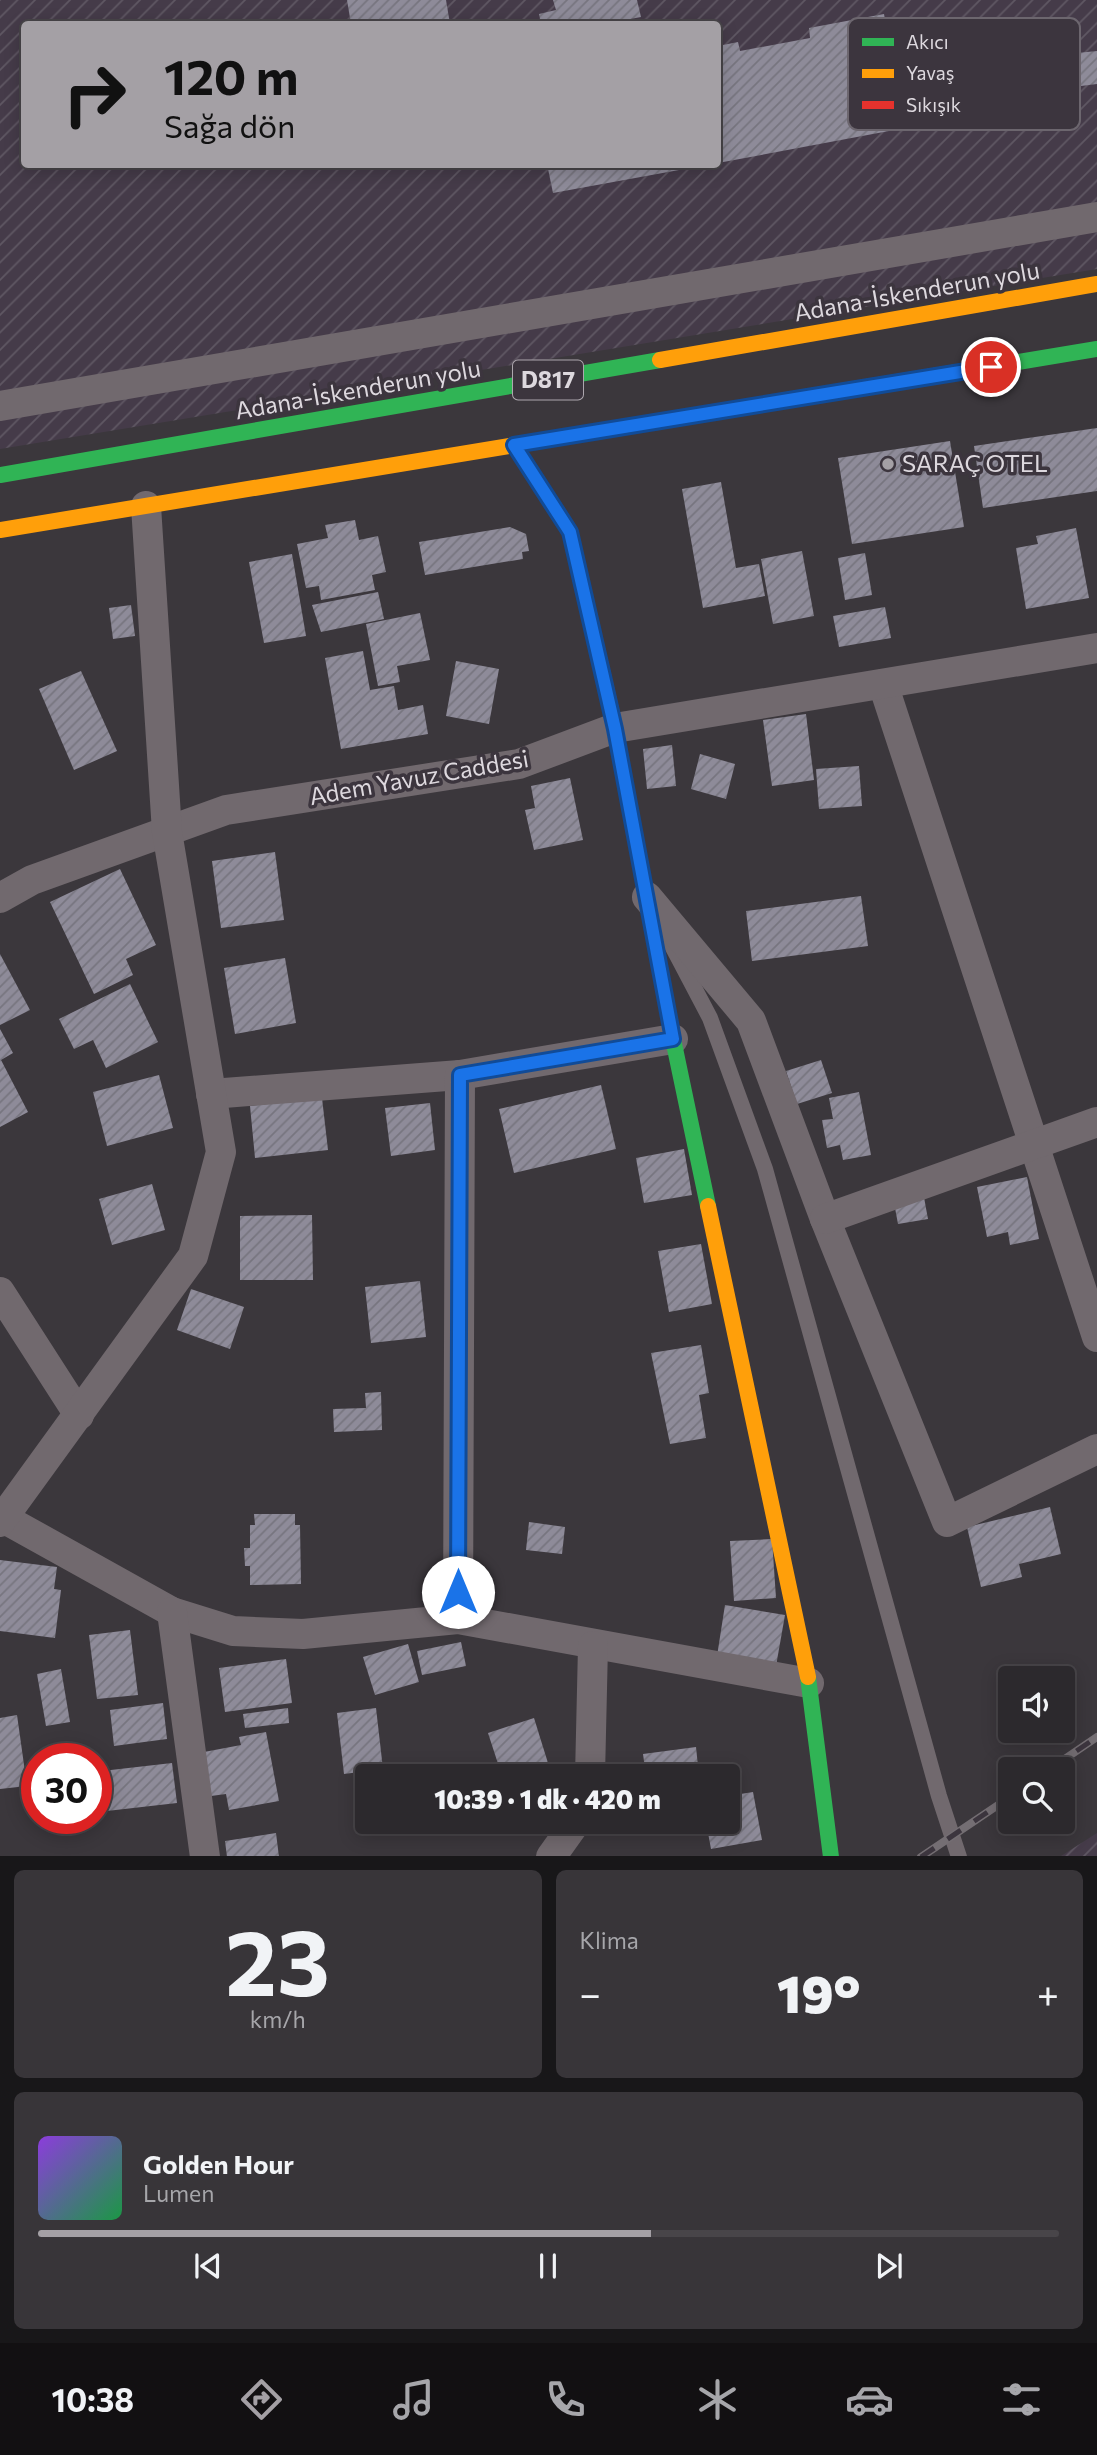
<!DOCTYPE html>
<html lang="tr">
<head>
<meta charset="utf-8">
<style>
	:root { --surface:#2c292d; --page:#383539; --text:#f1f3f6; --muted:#a6a6aa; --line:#484549; --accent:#a4a0a5 }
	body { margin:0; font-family:Commissioner,sans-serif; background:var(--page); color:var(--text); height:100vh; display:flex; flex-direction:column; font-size:26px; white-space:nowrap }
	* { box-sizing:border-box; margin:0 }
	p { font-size:23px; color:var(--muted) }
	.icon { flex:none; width:38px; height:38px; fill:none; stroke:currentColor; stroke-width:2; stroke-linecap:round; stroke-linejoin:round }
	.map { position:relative; height:1856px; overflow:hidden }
	.drawer { display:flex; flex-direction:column; gap:14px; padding:14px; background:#181719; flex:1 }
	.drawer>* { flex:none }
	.guide { position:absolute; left:21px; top:21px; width:700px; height:147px; border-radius:7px; box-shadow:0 4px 18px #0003,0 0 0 2px var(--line); background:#a4a0a5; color:#111; overflow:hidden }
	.fabs { position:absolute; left:998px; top:1666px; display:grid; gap:14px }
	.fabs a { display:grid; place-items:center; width:77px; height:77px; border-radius:7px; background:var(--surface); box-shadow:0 4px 18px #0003,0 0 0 2px var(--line); font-size:35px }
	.speed { position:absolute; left:21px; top:1743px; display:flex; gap:14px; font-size:35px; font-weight:700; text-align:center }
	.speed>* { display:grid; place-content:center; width:91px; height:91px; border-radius:50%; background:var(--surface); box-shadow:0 4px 18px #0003,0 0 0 2px var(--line); line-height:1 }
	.speed .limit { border:10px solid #d22; background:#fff; color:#111 }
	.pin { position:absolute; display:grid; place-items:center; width:60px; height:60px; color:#fff; margin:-30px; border:4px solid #fff; border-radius:50%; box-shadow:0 2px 7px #0007 }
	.me { position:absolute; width:77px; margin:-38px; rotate:0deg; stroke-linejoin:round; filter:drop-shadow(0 0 5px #0008) }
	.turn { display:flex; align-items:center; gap:24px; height:147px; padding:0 28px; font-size:32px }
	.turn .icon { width:91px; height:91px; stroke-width:2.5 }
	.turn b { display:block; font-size:49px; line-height:60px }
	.big { font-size:52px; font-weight:800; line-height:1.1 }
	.drawer .widget { flex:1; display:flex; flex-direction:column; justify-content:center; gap:10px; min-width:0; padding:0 24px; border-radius:10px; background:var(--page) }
	.drawer .dial { align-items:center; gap:0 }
	.dial b { font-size:91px; line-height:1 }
	.song { display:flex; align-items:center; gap:21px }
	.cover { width:84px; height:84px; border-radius:10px; background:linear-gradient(135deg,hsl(270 70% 55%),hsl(140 70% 35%)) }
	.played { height:7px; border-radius:4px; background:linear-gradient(90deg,var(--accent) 60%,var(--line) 60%) }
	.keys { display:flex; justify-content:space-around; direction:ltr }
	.heat { display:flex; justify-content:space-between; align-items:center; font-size:38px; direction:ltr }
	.drawer .tiles { flex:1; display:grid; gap:14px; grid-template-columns:1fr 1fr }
	.widget:last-child { grid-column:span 2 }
	.trip { position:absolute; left:355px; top:1764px; width:385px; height:70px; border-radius:7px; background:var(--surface); box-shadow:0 4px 18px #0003,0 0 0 2px var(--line); font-weight:800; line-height:70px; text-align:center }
	.tabs { display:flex; height:112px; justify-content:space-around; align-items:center; background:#121012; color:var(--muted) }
	.tabs .icon { width:49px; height:49px }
	.tabs .selected { color:var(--accent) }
	.tabs b { font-size:32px; color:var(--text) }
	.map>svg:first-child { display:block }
	.industrial { fill:url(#industrial-furrows); fill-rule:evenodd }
	.building { fill:url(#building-hatch) }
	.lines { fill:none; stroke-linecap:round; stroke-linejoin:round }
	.lane { stroke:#71696e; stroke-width:16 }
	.street { stroke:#71696e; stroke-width:30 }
	.fast { stroke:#30b455; stroke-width:16 }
	.slow { stroke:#ff9f0a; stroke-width:16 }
	.jam { stroke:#e5322d; stroke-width:16 }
	.rail-casing { stroke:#746e73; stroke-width:8 }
	.rail { stroke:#3c353e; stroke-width:5; stroke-dasharray:16; stroke-linecap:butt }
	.route-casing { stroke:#114b97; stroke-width:18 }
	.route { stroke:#1a73e8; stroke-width:12 }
	.poi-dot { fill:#a4a0a5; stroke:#3c353e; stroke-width:2.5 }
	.labels { text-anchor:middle; stroke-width:7; stroke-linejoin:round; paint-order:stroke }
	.shield { fill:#3c353e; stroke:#ada7ae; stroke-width:2 }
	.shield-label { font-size:23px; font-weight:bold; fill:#ddd8de }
	.street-label { font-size:24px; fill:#ddd8de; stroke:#3c353e }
	.poi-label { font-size:24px; fill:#ddd8de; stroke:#3c353e; text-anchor:start }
	.key { fill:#3c353e; stroke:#6c666e; stroke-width:2 }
	.key-label { font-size:19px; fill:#ddd8de }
</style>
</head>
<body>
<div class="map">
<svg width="1097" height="1857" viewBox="0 0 1097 1857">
	<defs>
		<pattern id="industrial-furrows" width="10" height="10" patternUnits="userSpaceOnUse" patternTransform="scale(1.75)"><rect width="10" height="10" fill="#453b49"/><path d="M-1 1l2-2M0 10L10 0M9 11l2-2" fill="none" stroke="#5f5763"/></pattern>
		<pattern id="building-hatch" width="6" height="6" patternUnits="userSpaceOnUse" patternTransform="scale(1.75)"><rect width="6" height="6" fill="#8e8b99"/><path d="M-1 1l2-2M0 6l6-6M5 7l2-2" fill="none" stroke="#77757f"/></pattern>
	</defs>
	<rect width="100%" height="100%" fill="#3b373c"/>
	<g class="industrial">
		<path d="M0 0H1097V269L0 449ZM24 24H718V164H24Z"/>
		<path d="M1097 1833V1856H1061Z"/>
	</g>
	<g class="building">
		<path d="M347 0H446L450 24H351Z"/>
		<path d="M553 0H637L641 17 604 24H541L539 14 556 10Z"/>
		<path d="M884 14 905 128 718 163V46L738 42 740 51 810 38 809 28Z"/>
		<path d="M1040 20 1058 122 1005 131 986 30Z"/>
		<path d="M1097 51V84L1081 86 1077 53Z"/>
		<path d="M547 164H700L701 166 553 193Z"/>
		<path d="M1097 428V491L983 508 974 446Z"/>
		<path d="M950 441 964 527 852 544 838 458Z"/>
		<path d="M721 482 736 568 759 564 765 596 703 608 682 489Z"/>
		<path d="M355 520 359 540 378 536 386 572 372 575 375 590 321 600 319 586 306 588 297 544 328 538 325 525Z"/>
		<path d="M510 527 526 534 529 551 522 552 523 559 425 575 419 542Z"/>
		<path d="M1076 528 1089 598 1026 609 1016 548 1038 544 1036 536Z"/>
		<path d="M802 551 814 616 773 624 761 559Z"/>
		<path d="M865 553 872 595 845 600 838 558Z"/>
		<path d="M292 554 306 636 264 643 249 562Z"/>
		<path d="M378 592 384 619 321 632 312 605Z"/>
		<path d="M131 605 135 636 113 639 109 608Z"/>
		<path d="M885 607 891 638 839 647 833 616Z"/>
		<path d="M420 613 430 660 397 666 400 682 378 686 366 624Z"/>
		<path d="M363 651 370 690 394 686 398 710 423 705 428 734 341 749 325 658Z"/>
		<path d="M456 661 499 669 489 724 446 716Z"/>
		<path d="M81 671 117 751 74 770 39 689Z"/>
		<path d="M806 714 814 780 772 786 763 720Z"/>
		<path d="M672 745 676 786 647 789 643 749Z"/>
		<path d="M700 754 735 764 726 799 691 789Z"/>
		<path d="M859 766 862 806 819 809 816 769Z"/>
		<path d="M570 778 583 840 534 850 525 810 535 808 531 786Z"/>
		<path d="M275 852 284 920 221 928 212 861Z"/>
		<path d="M120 869 156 945 126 959 133 975 94 994 50 902Z"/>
		<path d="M861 896 868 946 752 961 746 911Z"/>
		<path d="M0 954 30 1010 0 1025Z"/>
		<path d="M285 958 296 1023 235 1034 224 968Z"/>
		<path d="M130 984 158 1042 106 1068 93 1040 74 1049 59 1019Z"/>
		<path d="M0 1029 13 1053 1 1060 28 1112 0 1127Z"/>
		<path d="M821 1060 832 1093 797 1104 786 1071Z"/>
		<path d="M159 1075 173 1128 107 1146 93 1092Z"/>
		<path d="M601 1085 616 1149 514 1173 499 1109Z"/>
		<path d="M859 1092 871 1155 843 1160 840 1145 827 1148 822 1120 833 1119 829 1098Z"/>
		<path d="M322 1098 328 1150 255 1158 250 1106Z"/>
		<path d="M430 1103 435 1150 391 1156 385 1108Z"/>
		<path d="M684 1149 692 1195 644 1203 636 1158Z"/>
		<path d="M1027 1177 1039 1239 1010 1245 1008 1232 987 1237 977 1187Z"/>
		<path d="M152 1184 165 1230 112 1245 99 1199Z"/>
		<path d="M923 1192 928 1219 898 1224 893 1197Z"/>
		<path d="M312 1215 313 1280H240V1216Z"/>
		<path d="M701 1244 712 1304 669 1312 658 1251Z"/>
		<path d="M420 1281 426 1337 371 1343 365 1287Z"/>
		<path d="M191 1289 244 1307 230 1349 177 1330Z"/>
		<path d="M701 1345 709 1393 699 1395 706 1438 670 1444 651 1353Z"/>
		<path d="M381 1392 382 1430 334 1432 333 1409 366 1408 365 1393Z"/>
		<path d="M1050 1507 1061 1554 1019 1564 1022 1577 981 1587 967 1527Z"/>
		<path d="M254 1514H295V1525H300L301 1584 250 1585V1566H245L244 1548H250V1525H255Z"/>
		<path d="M529 1522 565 1527 562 1554 526 1550Z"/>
		<path d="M772 1539 776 1598 734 1601 730 1541Z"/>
		<path d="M0 1560 57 1567 54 1589 61 1590 55 1638 0 1631Z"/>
		<path d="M725 1605 785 1615 776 1666 717 1656Z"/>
		<path d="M130 1630 138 1695 97 1699 89 1635Z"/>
		<path d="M461 1642 466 1666 422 1675 417 1651Z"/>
		<path d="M408 1644 419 1682 375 1695 363 1657Z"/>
		<path d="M286 1659 292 1703 225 1712 219 1668Z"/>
		<path d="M61 1669 70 1722 46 1726 37 1674Z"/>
		<path d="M163 1703 167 1739 114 1746 110 1710Z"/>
		<path d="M288 1708 289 1723 245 1728 243 1714Z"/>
		<path d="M376 1708 383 1769 344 1774 337 1713Z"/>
		<path d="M17 1715 27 1786 0 1789V1718Z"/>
		<path d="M534 1718 552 1776H502L488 1733Z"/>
		<path d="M266 1732 279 1801 229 1810 226 1794 211 1796 204 1752 241 1745 239 1737Z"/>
		<path d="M696 1747 699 1776H646L643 1754Z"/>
		<path d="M97 1753 98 1759H79L78 1755Z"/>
		<path d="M172 1763 177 1803 107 1811 102 1771Z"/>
		<path d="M753 1792 762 1840 711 1849 706 1822H728V1796Z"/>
		<path d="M276 1833 279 1857H227L225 1841Z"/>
	</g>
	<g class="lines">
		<path class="lane" d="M669 940 710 1018 765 1169 939 1796 959 1857"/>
		<g class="street">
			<path d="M0 406 1097 217"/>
			<path d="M883 684 1097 1337"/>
			<path d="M647 897 751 1021 825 1219 947 1522 1097 1449"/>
			<path d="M0 898 32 880 226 810 519 764 615 728 1097 648"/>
			<path d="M211 1094 460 1075 673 1039"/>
			<path d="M825 1219 1097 1122"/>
			<path d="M0 1292 79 1415"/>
			<path d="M5 1519 172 1612 233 1631 303 1634 458 1619 809 1683"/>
			<path d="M0 1522 193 1256 221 1152 167 832 146 506"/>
			<path d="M172 1612 205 1857"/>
			<path d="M458 1619 460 1075"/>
			<path d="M590 1776 593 1646"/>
			<path d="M551 1857 576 1822"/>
		</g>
		<g class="fast">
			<path d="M551 439 1097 349"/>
			<path d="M0 475 660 360"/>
			<path d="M613 718 673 1039 708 1206"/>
			<path d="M808 1677 831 1857"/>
		</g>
		<g class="slow">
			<path d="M660 360 1097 284"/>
			<path d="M0 530 551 439"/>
			<path d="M708 1206 808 1677"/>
		</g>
		<path class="jam" d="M514 445 570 532 613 718"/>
		<defs>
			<g id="rail">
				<path d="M1050 1769 1097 1737"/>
				<path d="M921 1857 1010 1797"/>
			</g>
		</defs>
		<use href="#rail" class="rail-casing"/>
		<use href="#rail" class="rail"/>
	</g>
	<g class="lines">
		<defs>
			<path id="route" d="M458 1592 460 1075 673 1039 615 729 570 532 514 445 991 367"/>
		</defs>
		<use href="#route" class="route-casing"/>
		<use href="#route" class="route"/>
	</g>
	<circle class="poi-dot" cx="888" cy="464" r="7"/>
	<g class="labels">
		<rect class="shield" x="513" y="360.5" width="70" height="39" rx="5"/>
		<g class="shield-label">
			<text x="548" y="388">D817</text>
		</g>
		<g class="street-label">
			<text transform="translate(917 292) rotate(-10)" y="8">Adana-İskenderun yolu</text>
			<text transform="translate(358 390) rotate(-10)" y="8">Adana-İskenderun yolu</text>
			<text transform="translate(419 778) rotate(-10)" y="8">Adem Yavuz Caddesi</text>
		</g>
		<g class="poi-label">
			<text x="902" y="472">SARAÇ OTEL</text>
		</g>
	</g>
	<rect x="848" y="18" width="232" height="112" rx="10" class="key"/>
	<rect x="862" y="38" width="32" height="8" fill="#30b455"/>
	<rect x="862" y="69" width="32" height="9" fill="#ff9f0a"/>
	<rect x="862" y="101" width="32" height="8" fill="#e5322d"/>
	<g class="key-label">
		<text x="906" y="49">Akıcı</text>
		<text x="906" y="80">Yavaş</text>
		<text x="906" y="112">Sıkışık</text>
	</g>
</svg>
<div class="fabs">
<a><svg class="icon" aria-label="sound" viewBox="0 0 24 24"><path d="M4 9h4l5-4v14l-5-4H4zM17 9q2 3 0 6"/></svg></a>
<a><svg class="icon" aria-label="search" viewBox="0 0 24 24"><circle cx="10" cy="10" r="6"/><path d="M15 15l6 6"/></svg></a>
</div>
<div class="speed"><div class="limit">30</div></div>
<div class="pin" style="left:991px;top:367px;background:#d93025"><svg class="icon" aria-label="arrive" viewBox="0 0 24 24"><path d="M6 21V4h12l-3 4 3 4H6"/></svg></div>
<svg class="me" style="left:458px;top:1592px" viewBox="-20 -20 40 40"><circle r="19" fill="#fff"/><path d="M0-13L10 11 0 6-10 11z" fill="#1a73e8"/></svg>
<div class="trip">10:39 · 1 dk · 420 m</div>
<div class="guide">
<div class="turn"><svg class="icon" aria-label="right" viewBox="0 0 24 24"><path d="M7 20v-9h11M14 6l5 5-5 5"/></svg><div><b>120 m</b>Sağa dön</div></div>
</div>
</div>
<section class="drawer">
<div class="tiles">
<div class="widget dial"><b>23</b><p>km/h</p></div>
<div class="widget"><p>Klima</p>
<div class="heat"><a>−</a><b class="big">19°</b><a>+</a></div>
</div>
<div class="widget">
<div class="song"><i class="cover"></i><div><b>Golden Hour</b><p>Lumen</p></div></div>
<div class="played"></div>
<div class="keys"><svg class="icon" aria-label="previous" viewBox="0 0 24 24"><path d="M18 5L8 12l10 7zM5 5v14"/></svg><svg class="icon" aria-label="pause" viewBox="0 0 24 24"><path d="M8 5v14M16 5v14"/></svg><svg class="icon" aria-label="next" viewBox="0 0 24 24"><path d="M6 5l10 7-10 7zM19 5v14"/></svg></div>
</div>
</div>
</section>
<nav class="tabs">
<b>10:38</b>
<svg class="icon selected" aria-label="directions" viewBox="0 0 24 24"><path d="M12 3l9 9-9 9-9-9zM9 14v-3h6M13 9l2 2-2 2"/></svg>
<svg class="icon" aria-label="music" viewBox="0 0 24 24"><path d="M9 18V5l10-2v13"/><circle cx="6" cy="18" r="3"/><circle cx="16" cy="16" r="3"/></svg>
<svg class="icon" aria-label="phone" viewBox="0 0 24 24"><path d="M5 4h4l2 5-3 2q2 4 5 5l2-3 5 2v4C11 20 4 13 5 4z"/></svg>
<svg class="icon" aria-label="climate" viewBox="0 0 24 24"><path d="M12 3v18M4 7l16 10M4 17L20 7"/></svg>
<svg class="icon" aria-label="car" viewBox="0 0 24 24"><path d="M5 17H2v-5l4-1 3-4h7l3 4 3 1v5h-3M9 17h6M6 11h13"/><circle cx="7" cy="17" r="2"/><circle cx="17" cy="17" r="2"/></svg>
<svg class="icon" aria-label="filters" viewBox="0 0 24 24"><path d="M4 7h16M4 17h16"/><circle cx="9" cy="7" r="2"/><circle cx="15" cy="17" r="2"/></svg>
</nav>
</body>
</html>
